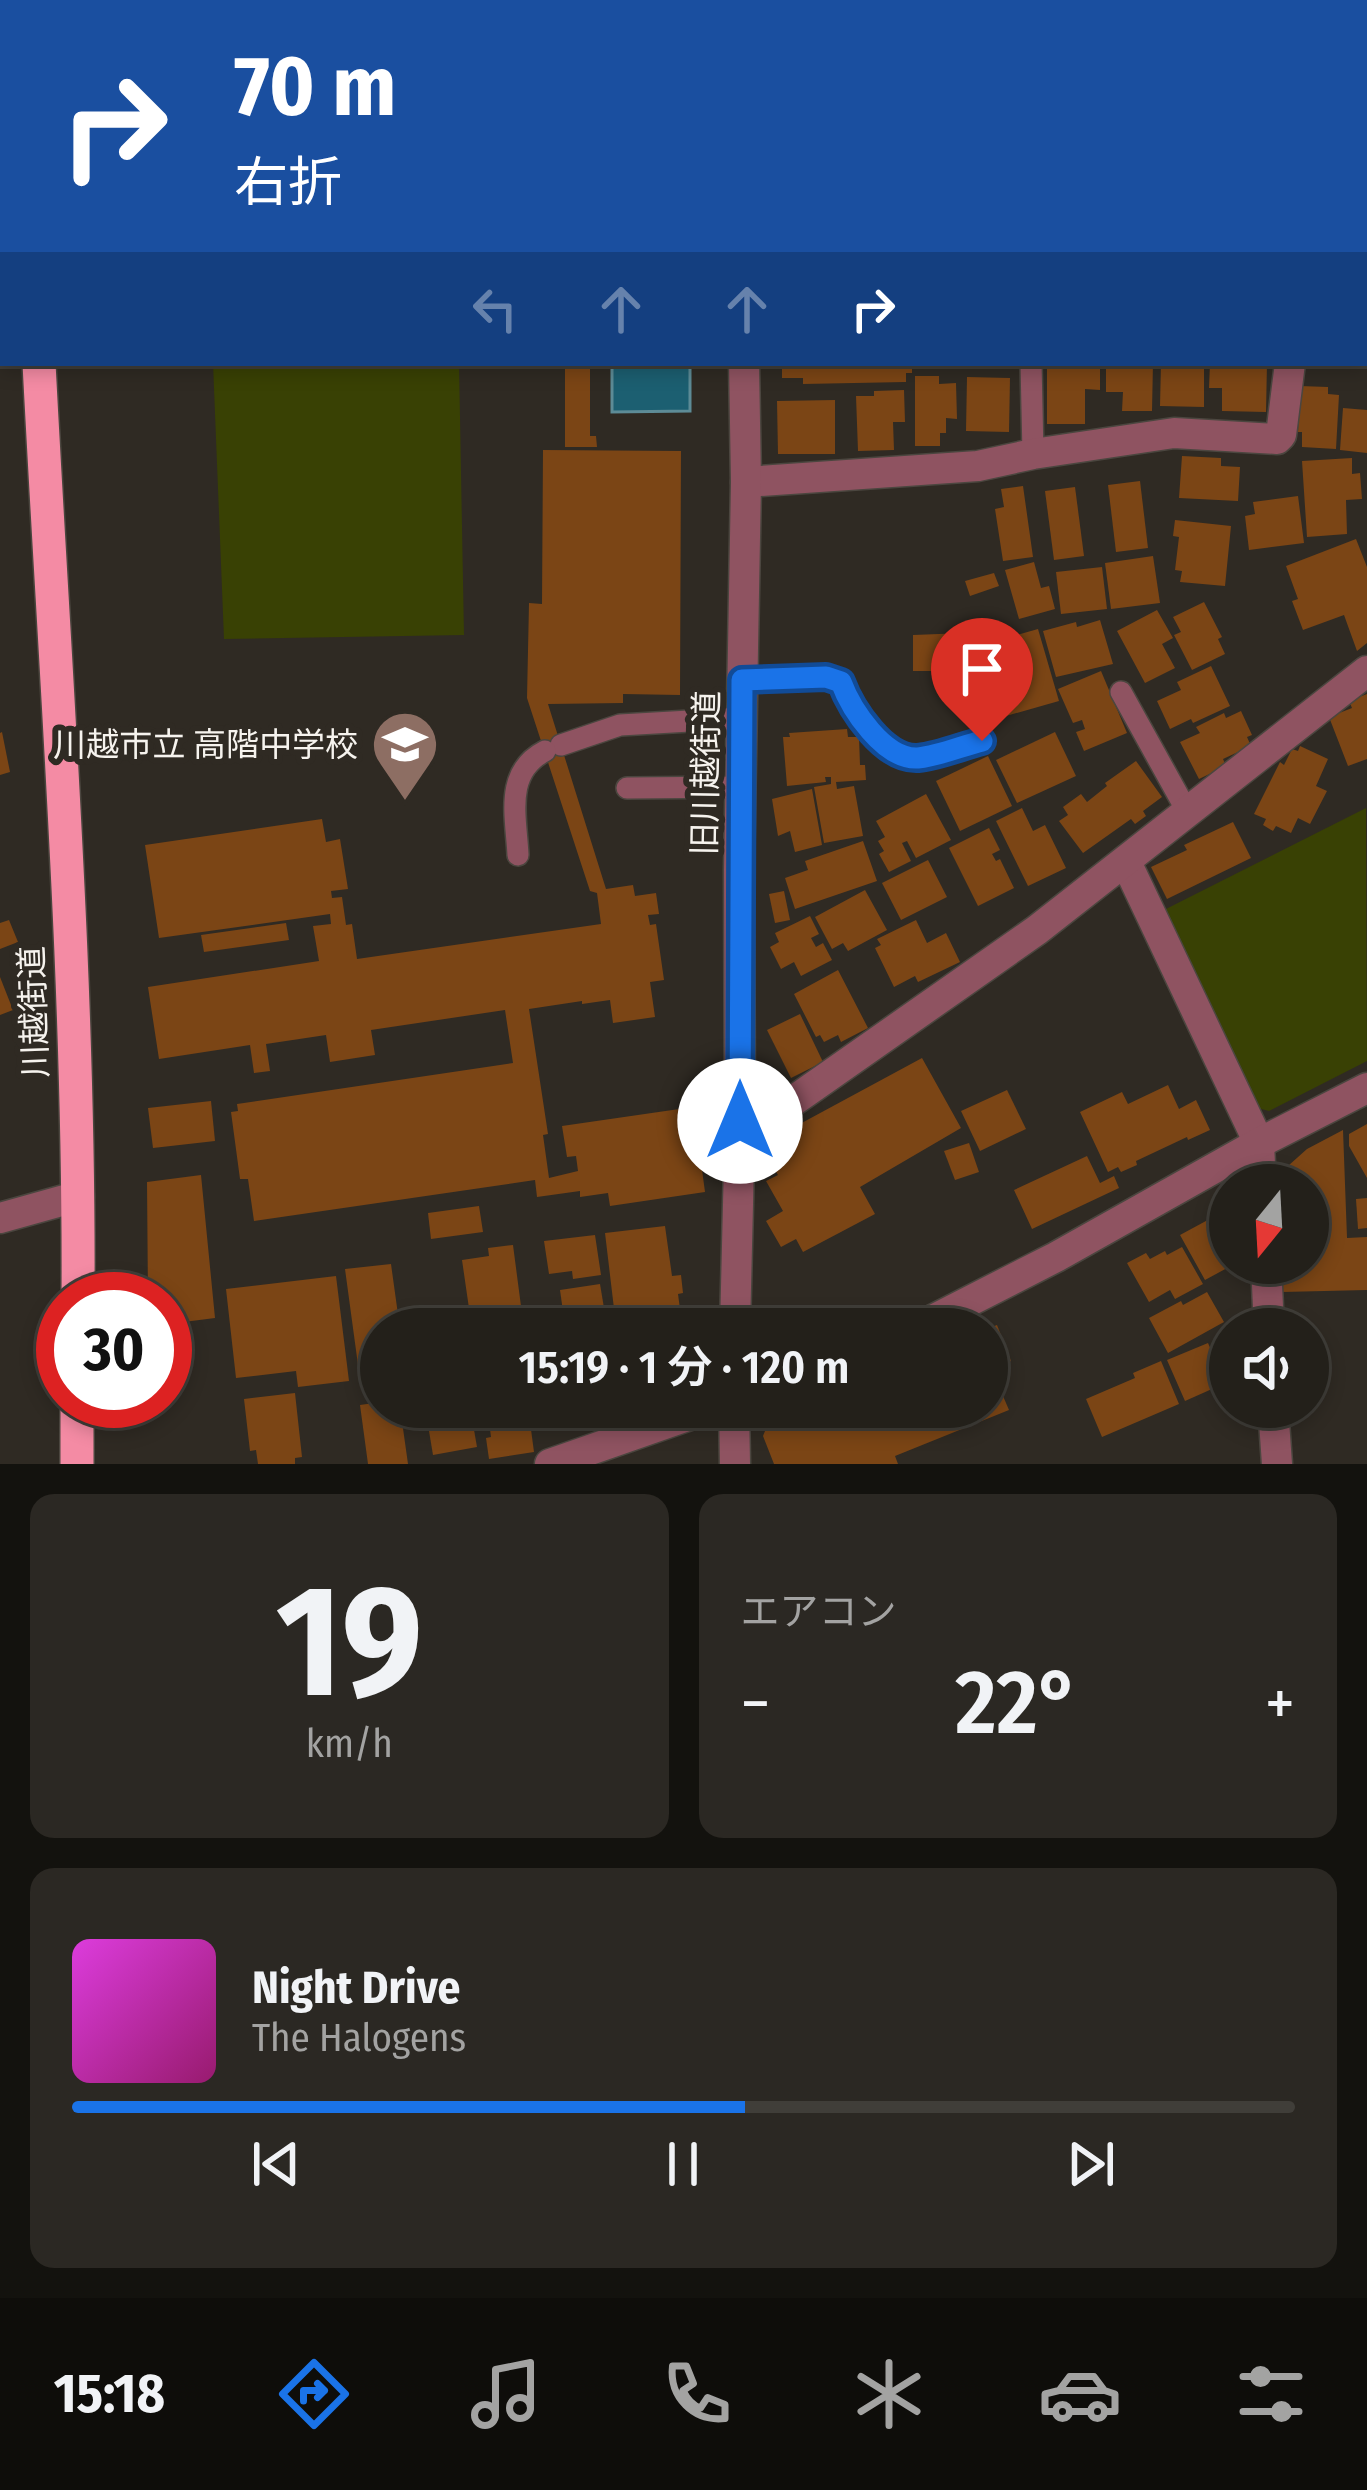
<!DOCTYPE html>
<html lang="ja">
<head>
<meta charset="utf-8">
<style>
	:root { --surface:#23201a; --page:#2b2823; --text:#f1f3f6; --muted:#a3a3a2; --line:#403e39; --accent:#1a73e8 }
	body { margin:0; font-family:"Fira Sans Condensed","Noto Sans JP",sans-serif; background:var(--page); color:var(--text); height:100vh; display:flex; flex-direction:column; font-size:45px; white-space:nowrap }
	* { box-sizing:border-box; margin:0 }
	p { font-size:39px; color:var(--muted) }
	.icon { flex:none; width:66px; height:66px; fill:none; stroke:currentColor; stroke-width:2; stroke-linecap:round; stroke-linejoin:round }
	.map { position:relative; height:1464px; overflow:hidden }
	.side { display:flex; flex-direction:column; gap:30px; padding:30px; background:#13120e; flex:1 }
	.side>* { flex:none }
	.banner { position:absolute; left:0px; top:0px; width:1368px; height:366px; box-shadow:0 6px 18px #0003,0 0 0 3px var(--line); background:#1a4fa0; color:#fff; overflow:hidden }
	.needle { width:78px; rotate:198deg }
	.buttons { position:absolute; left:1209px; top:1164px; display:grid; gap:24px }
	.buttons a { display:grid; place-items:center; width:120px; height:120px; border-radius:50%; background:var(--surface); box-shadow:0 6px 18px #0003,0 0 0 3px var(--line); font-size:60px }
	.speed { position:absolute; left:36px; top:1272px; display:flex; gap:24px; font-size:60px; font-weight:700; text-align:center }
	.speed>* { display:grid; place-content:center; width:156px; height:156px; border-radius:50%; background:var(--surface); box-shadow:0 6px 18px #0003,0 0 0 3px var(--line); line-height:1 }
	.speed .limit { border:18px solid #d22; background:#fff; color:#111 }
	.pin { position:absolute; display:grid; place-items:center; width:102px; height:102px; color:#fff; margin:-123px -51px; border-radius:50% 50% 50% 0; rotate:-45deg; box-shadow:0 0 12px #0007 }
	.pin .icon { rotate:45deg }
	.me { position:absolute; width:132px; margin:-66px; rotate:0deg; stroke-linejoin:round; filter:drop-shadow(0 0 9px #0008) }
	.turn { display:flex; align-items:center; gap:42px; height:252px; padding:0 36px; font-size:54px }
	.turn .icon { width:156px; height:156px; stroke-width:2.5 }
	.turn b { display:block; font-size:84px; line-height:102px }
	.lanes { display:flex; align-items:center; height:114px; padding:0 36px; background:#0003; justify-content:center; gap:60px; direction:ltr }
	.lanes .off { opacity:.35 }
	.big { font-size:90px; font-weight:600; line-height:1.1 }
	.side .widget { flex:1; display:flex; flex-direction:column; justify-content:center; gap:18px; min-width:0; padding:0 42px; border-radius:24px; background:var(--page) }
	.side .dial { align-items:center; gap:0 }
	.dial b { font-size:156px; line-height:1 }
	.song { display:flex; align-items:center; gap:36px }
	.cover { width:144px; height:144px; border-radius:18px; background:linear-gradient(135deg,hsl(300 70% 55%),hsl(320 70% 35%)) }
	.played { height:12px; border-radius:6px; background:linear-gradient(90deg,var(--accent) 55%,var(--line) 55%) }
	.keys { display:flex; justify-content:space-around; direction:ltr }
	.heat { display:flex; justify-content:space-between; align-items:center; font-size:66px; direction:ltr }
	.side .tiles { flex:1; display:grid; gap:30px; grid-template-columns:1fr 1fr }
	.widget:last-child { grid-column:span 2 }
	.trip { position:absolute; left:360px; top:1308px; width:648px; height:120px; border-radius:60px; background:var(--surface); box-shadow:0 6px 18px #0003,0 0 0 3px var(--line); font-weight:600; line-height:120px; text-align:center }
	.dock { display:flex; height:192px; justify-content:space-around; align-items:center; background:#0e0d0a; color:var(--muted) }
	.dock .icon { width:84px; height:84px }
	.dock .selected { color:var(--accent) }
	.dock b { font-size:54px; color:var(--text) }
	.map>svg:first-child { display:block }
	.green { fill:#394104 }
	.water { fill:#1c5f71; stroke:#5d8b96; stroke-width:3 }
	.building { fill:#7b4515 }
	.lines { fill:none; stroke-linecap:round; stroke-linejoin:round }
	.service-casing { stroke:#4b463f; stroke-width:24 }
	.minor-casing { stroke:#4b463f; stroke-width:33 }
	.trunk-casing { stroke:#4b463f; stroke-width:36 }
	.service { stroke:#8f5361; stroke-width:21 }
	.minor { stroke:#8f5361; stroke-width:30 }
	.trunk { stroke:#f48ba4; stroke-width:33 }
	.route-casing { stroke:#114b97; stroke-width:30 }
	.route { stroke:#1a73e8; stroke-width:21 }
	.labels { text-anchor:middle; stroke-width:12; stroke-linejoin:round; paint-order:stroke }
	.poi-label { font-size:33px; fill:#f6f3ee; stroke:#2f2a23; text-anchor:end }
	.street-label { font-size:33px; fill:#f6f3ee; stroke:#2f2a23 }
</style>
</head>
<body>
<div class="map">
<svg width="1367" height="1464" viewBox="0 0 1367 1464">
	<rect width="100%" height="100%" fill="#2f2a23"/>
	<g class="green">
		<path d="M213 363H459L464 635 224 639Z"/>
		<path d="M1366 808 1367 1061 1269 1111 1254 1107 1164 910Z"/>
	</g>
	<path class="water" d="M612 363H690V411L612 412Z"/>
	<g class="building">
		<path d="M565 363H590V436H596L597 447H565Z"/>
		<path d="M782 363H912V373H906V382L803 384V378H782Z"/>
		<path d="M1047 363H1100V390L1085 389V424H1047Z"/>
		<path d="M1106 363H1153L1152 411H1122L1123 392H1106Z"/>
		<path d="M1161 363H1204V407L1160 406Z"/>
		<path d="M1210 363H1267L1266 412 1222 411V388H1209Z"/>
		<path d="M915 376H939V384L956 383 957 419 946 418V433H940V446H915Z"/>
		<path d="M967 377 1010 378 1009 432 966 431Z"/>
		<path d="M1300 386 1328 387V394L1339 395 1336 449 1302 447V432H1298Z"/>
		<path d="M904 390 905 422H893L894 450 858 451 856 396H874V391Z"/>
		<path d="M835 400V454H778L777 401Z"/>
		<path d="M1343 408 1367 410V453L1340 450Z"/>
		<path d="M543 450 681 451 680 695 623 694V703L548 704 606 889 633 885 635 896 656 893 659 914 648 915 650 925 656 924 664 980 650 982 655 1017 613 1023 610 1000 582 1004V1001L529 1009 548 1134 543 1135 549 1178 578 1171 576 1156 567 1157 562 1126 700 1106 706 1146 699 1147 705 1192 610 1206 608 1193 580 1197V1191L537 1197 535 1180 254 1221 248 1179H240L231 1112 238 1111 237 1104 513 1063 505 1010 371 1030 375 1055 330 1062 326 1035 266 1044 270 1071 254 1073 250 1045 159 1059 148 987 319 961 313 926 331 924 330 914 159 938 145 845 322 819 326 842 340 839 348 889 331 891 332 898 342 897 346 925 352 924 357 959 601 924 597 893 590 891 527 698 529 603 542 604Z"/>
		<path d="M1182 456 1221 458V466L1240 467 1238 501 1179 498Z"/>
		<path d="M1352 458V474L1360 473 1362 499 1346 500 1347 534 1307 537 1302 461Z"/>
		<path d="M1140 481 1148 548 1116 552 1108 485Z"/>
		<path d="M1023 486 1033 557 1003 561 995 509 1004 507 1001 489Z"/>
		<path d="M1075 487 1084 556 1054 560 1045 491Z"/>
		<path d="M1298 496 1304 543 1249 550 1245 516 1255 514 1253 502Z"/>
		<path d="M1175 520 1231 526 1225 586 1180 582 1182 571 1175 570 1179 537 1173 536Z"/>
		<path d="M1356 539 1367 567V643L1357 651 1344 615 1303 630 1292 601 1298 599 1286 566Z"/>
		<path d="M1153 556 1160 603 1111 609 1105 563Z"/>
		<path d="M1034 562 1041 588 1049 586 1055 609 1019 619 1005 570Z"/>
		<path d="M1102 567 1107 609 1061 614 1056 572Z"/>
		<path d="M994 573 999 586 970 596 965 581Z"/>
		<path d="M1204 602 1222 637 1218 639 1225 654 1192 670 1174 635 1181 632 1173 617Z"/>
		<path d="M1157 610 1173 638 1162 644 1175 668 1145 683 1117 631Z"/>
		<path d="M1100 620 1113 664 1056 677 1043 631 1076 622 1077 627Z"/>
		<path d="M1038 629 1059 701 1006 716 985 644Z"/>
		<path d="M965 633 966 681 936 682 935 671H913V635Z"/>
		<path d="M1211 666 1230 706 1193 723 1191 719 1170 729 1157 701 1181 690 1177 682Z"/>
		<path d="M1101 671 1127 733 1084 751 1076 732 1085 729 1082 720 1073 723 1058 689Z"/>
		<path d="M1367 694V759L1348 766 1329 717 1352 708 1349 701Z"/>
		<path d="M1241 711 1252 735 1247 737 1251 746 1223 759 1226 766 1199 779 1180 742 1200 733 1196 727 1224 713 1226 718Z"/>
		<path d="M847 729 848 737H859L860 765H865L866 780 836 782 837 789 854 786 863 836 824 843 814 787 831 784V777H825L826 782 787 786 783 737H790L789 733Z"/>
		<path d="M2 732 10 772 0 775V733Z"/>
		<path d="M1055 732 1076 776 1017 803 996 760Z"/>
		<path d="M1300 746 1328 759 1316 786 1327 791 1310 824 1298 818 1291 833 1276 826 1273 831 1263 825 1266 819 1254 814 1280 762 1284 765 1292 749 1298 751Z"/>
		<path d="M988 756 1012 806 960 831 936 781Z"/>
		<path d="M1136 761 1162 797 1143 811 1146 816 1135 824 1131 819 1083 853 1059 821 1068 815 1063 807 1081 794 1087 802 1107 786 1105 783Z"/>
		<path d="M812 789 822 845 795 852 790 831 778 836 772 799Z"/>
		<path d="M926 794 951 840 916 858 907 841 902 843 911 861 889 872 879 854 884 851 878 841 885 837 876 821Z"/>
		<path d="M1022 808 1033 831 1045 825 1066 868 1028 886 996 821Z"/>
		<path d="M1233 822 1251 858 1167 899 1151 867 1187 850 1184 845Z"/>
		<path d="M989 828 1000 850 992 854 996 861 1000 859 1014 888 978 906 949 848Z"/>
		<path d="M863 841 877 881 795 909 785 878 808 870 805 861Z"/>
		<path d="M928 860 947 897 901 920 882 883Z"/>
		<path d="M865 890 887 930 848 951 843 943 832 949 815 917Z"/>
		<path d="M784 891 790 920 775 923 769 894Z"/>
		<path d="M810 916 819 934 811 938 816 947 823 943 832 960 801 976 794 962 781 969 770 947 779 942 775 933Z"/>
		<path d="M9 920 18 942 0 949V923Z"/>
		<path d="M916 920 927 943 946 933 960 962 918 982 915 976 894 987 875 948 881 945 877 939Z"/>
		<path d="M286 923 289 940 204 952 201 935Z"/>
		<path d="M838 970 868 1028 841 1042 838 1035 824 1042 820 1035 816 1037 794 994Z"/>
		<path d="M0 977 13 1010 0 1015Z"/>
		<path d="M800 1014 823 1062 791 1078 767 1030Z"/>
		<path d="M922 1058 961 1128 860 1187 875 1214 803 1252 796 1239 781 1247 766 1221 783 1211 766 1181 778 1175 770 1162 781 1156 772 1139Z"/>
		<path d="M1168 1085 1179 1109 1196 1100 1210 1130 1188 1140 1187 1137 1136 1161 1137 1165 1121 1172 1118 1167 1108 1172 1080 1112 1122 1092 1128 1104Z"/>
		<path d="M1007 1090 1026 1129 980 1151 961 1111Z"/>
		<path d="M211 1101 215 1141 153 1148 148 1108Z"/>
		<path d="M1367 1124V1178L1349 1146V1134Z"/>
		<path d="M1343 1130 1347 1238 1367 1237V1290L1282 1292 1281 1263H1308V1185H1279V1174L1307 1149Z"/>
		<path d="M969 1143 979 1172 955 1180 944 1151Z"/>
		<path d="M1087 1156 1100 1183 1114 1176 1119 1188 1032 1229 1014 1190Z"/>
		<path d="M201 1175 215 1318 168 1324 165 1299H148L147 1182Z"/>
		<path d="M1367 1198V1228L1358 1229 1356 1199Z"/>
		<path d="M479 1206 483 1232 431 1239 428 1213Z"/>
		<path d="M1230 1208V1257L1225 1260 1229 1267 1205 1280 1180 1235Z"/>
		<path d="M665 1226 672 1276 681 1275 683 1293 678 1294 680 1309 615 1317 605 1233Z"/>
		<path d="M595 1235 601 1275 573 1279 572 1271 549 1274 544 1241Z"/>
		<path d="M513 1245 524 1329H472L462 1260 489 1256 488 1248Z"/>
		<path d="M1182 1247 1203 1284 1175 1299 1170 1290 1149 1302 1127 1263 1146 1253 1150 1259 1165 1251 1167 1255Z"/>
		<path d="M391 1264 400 1329H381V1362L358 1365 345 1269Z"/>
		<path d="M336 1276 349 1381 298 1387 296 1371 236 1378 226 1289Z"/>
		<path d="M600 1284 606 1320 565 1326 560 1290Z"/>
		<path d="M1207 1292 1224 1322 1168 1353 1149 1318 1181 1301 1183 1305Z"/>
		<path d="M674 1318 676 1329H613V1325Z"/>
		<path d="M997 1325 1011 1361 987 1371V1329Z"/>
		<path d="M1208 1343 1215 1359 1230 1353V1381L1185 1401 1167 1360Z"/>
		<path d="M1161 1361 1179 1404 1102 1437 1086 1399 1135 1378 1133 1373Z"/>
		<path d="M997 1382 1009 1410 895 1456 898 1464H774L763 1436 767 1426 814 1407H987V1386Z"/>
		<path d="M295 1393 302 1457 295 1458V1464H258L256 1450 250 1451 244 1399Z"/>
		<path d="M381 1402V1407H400L408 1464H368L360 1405Z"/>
		<path d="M425 1407H470L477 1447 433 1455Z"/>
		<path d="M482 1407H528L534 1452 489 1459 486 1438 491 1437 488 1413H483Z"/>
	</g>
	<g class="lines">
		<defs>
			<g id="service">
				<path d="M1077 0 1094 3"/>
				<path d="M1031 363 1033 454"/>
				<path d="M743 679 826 677 841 682C852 709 884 760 918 758 939 756 962 746 982 741"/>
				<path d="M1121 692 1188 813"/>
				<path d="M561 745 620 725 742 718"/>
				<path d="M627 788 741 787"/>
				<path d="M518 855C516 816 504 772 545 751"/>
			</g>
			<g id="minor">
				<path d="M739 0V3"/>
				<path d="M1339 3V0"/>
				<path d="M746 482 978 466 1033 454 1174 433 1277 439 1281 435 1290 363"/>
				<path d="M1126 862 1259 1143 1261 1185"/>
				<path d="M740 1121 766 1120 1037 930 1367 671"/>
				<path d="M0 1218 79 1196"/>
				<path d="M1266 1263 1269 1329"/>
				<path d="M735 1329 740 1121 739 870 746 482 744 363"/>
				<path d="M915 1329 1056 1257 1259 1143 1367 1088"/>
				<path d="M734 1407 735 1464"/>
				<path d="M1273 1407 1277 1464"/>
				<path d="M550 1464 713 1407"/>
			</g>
			<g id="trunk">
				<path d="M20 0V3"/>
				<path d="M39 363C55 675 80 987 78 1299"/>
				<path d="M77 1464V1401"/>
			</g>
		</defs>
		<use href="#service" class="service-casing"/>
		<use href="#minor" class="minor-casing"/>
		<use href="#trunk" class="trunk-casing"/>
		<use href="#service" class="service"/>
		<use href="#minor" class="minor"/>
		<use href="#trunk" class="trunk"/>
	</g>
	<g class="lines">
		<defs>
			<path id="route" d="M740 1121 742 680 826 677 841 682C851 709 884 760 918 758 939 756 962 746 982 741"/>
		</defs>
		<use href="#route" class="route-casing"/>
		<use href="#route" class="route"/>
	</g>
	<defs>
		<symbol id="school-pin" viewBox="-11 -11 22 30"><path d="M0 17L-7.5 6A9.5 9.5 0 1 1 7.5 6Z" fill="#8d6e63" stroke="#2f2a23"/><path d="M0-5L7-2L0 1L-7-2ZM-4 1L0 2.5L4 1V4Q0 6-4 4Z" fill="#fff"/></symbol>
	</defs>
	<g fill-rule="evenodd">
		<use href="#school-pin" x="367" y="706" width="76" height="104"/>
	</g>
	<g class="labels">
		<g class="poi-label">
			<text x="358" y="756">川越市立 高階中学校</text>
		</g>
		<g class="street-label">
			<text transform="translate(705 773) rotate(-89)" y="12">旧川越街道</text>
			<text transform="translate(33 1012) rotate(-92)" y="12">川越街道</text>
		</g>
	</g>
</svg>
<div class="buttons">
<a><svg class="needle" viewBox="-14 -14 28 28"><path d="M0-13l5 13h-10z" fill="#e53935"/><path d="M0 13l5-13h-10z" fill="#a3a3a2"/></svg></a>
<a><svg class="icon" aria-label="sound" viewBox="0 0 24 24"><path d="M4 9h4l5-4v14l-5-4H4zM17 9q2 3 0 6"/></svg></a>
</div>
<div class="speed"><div class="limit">30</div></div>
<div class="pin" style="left:982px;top:741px;background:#d93025"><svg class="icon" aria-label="arrive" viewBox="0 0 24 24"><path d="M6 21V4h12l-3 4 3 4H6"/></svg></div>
<svg class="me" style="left:740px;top:1121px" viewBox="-20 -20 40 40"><circle r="19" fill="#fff"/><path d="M0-13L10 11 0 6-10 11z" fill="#1a73e8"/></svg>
<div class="trip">15:19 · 1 分 · 120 m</div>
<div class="banner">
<div class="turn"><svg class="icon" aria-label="right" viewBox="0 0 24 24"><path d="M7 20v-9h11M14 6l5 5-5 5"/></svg><div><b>70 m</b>右折</div></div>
<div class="lanes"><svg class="icon off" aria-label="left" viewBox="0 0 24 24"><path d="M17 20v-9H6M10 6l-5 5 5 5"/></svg><svg class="icon off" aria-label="ahead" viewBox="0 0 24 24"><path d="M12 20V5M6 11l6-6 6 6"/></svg><svg class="icon off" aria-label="ahead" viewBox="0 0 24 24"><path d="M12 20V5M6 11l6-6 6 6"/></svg><svg class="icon" aria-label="right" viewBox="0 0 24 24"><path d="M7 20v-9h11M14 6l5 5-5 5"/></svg></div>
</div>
</div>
<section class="side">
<div class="tiles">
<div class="widget dial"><b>19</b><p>km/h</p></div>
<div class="widget"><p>エアコン</p>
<div class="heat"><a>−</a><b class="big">22°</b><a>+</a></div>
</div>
<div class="widget">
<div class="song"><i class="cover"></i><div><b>Night Drive</b><p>The Halogens</p></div></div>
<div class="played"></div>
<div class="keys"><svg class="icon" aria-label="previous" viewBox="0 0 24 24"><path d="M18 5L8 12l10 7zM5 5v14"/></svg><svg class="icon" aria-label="pause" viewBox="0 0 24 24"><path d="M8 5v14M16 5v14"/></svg><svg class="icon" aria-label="next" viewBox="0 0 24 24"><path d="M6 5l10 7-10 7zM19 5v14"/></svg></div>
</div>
</div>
</section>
<nav class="dock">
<b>15:18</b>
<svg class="icon selected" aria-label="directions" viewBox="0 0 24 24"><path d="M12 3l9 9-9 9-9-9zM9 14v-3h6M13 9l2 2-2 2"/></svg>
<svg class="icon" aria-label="music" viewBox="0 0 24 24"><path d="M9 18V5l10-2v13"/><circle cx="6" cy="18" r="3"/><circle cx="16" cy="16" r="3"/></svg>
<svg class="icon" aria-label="phone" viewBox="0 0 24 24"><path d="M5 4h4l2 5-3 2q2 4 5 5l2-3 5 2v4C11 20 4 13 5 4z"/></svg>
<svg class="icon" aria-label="climate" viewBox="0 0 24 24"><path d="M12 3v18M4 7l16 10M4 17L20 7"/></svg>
<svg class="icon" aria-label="car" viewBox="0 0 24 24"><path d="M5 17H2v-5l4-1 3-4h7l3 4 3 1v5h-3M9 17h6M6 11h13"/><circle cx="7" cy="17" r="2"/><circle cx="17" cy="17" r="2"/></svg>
<svg class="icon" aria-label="filters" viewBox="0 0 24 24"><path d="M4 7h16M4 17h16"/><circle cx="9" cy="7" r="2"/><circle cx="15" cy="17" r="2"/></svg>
</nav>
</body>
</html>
